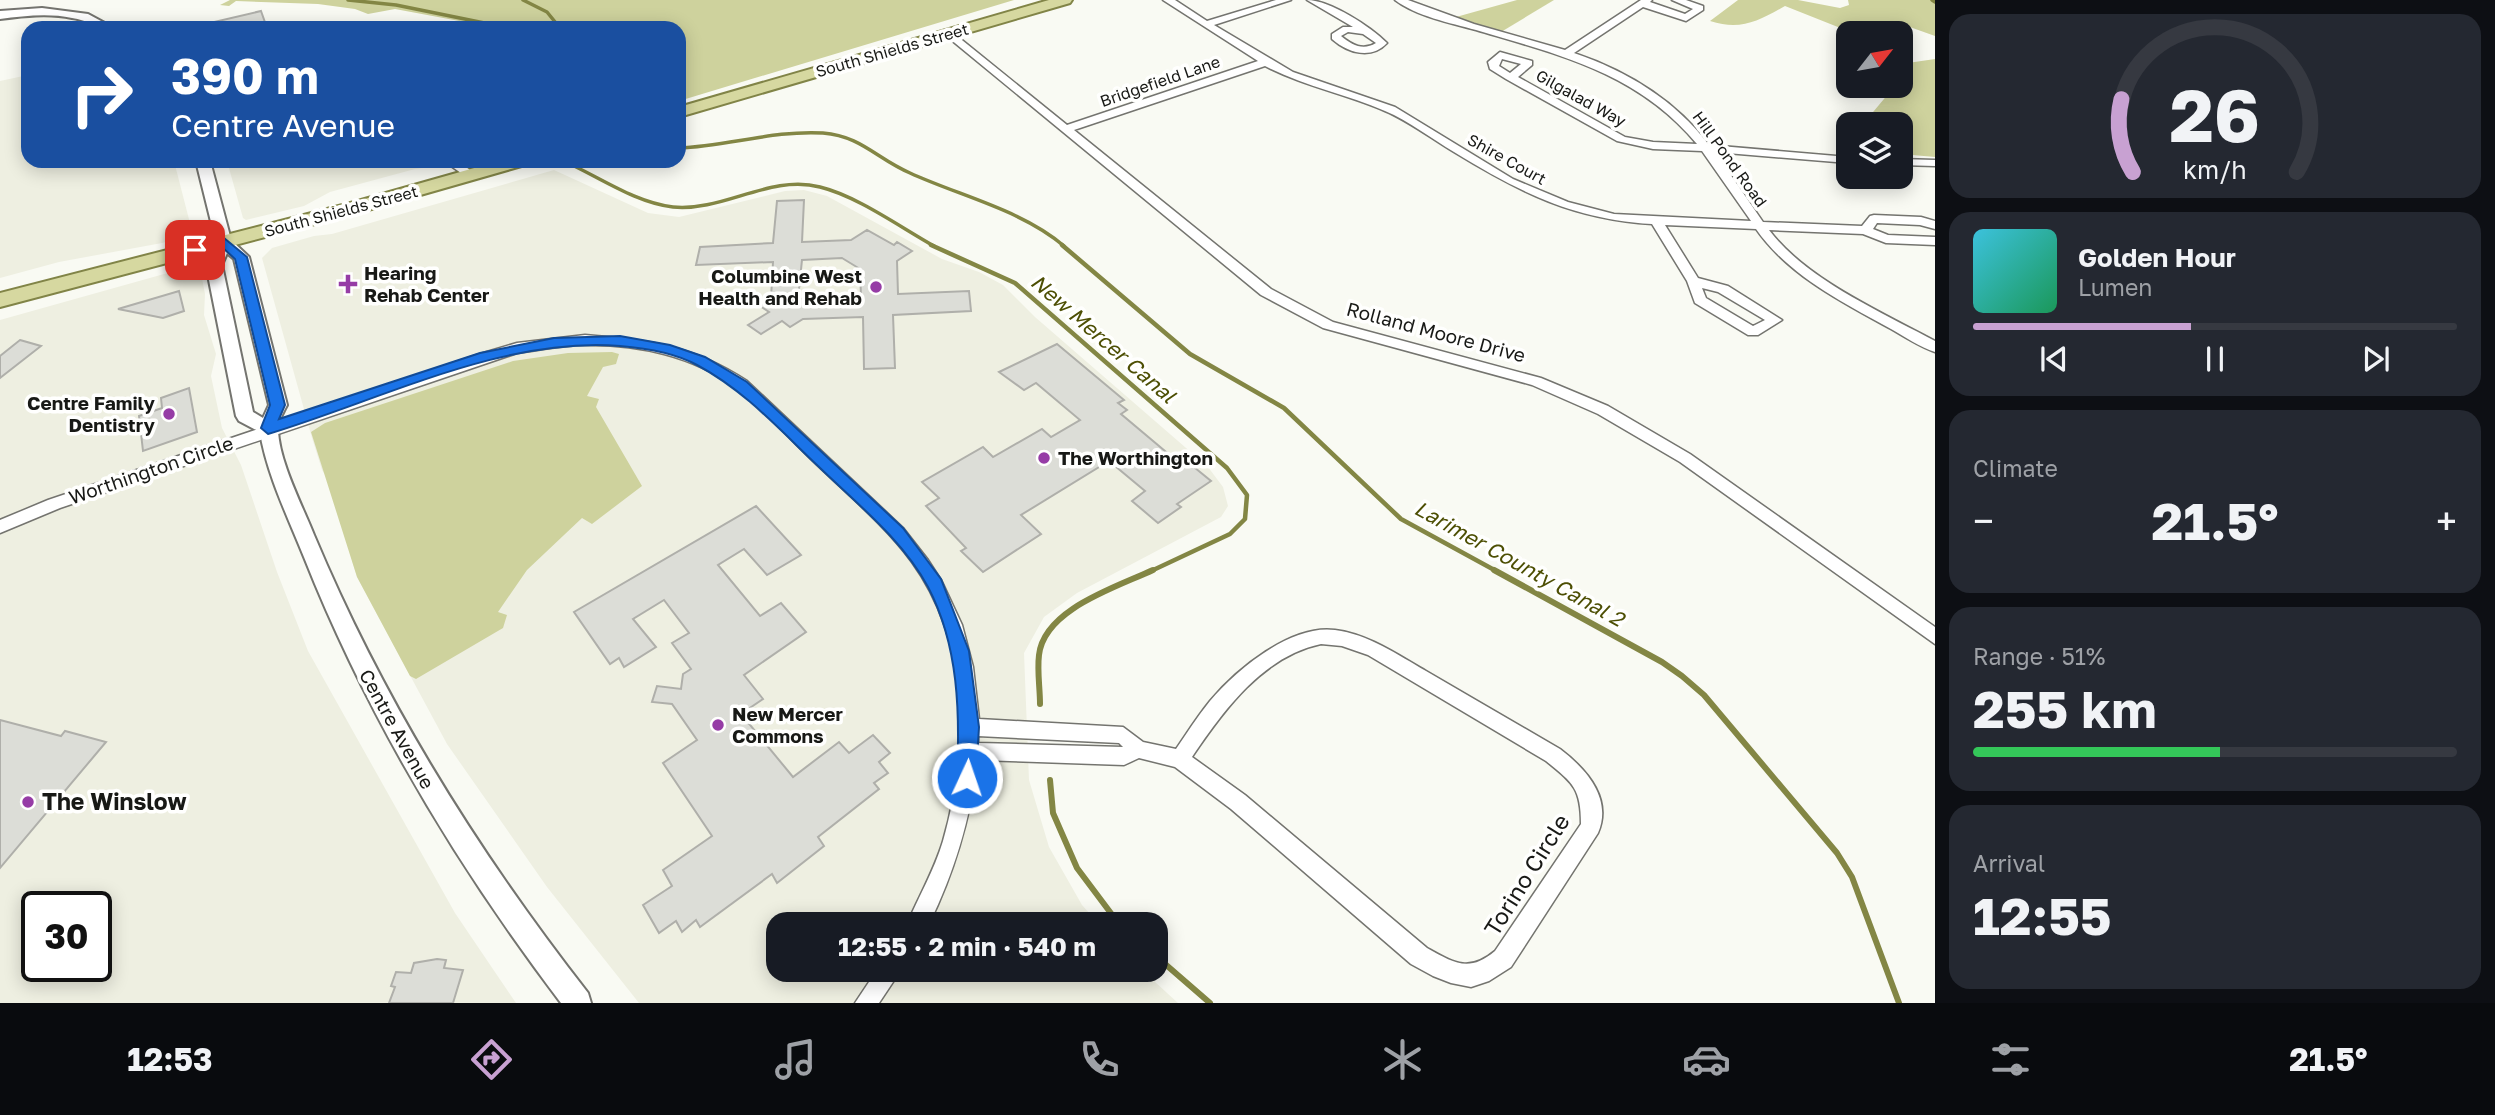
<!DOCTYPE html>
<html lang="en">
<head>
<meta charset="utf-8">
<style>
	:root { --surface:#171b24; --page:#242831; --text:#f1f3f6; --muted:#9ea1a6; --line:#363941; --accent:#c8a1d2 }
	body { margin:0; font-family:"Golos Text",sans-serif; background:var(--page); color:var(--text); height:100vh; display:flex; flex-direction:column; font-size:26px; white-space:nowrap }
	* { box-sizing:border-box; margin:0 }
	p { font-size:23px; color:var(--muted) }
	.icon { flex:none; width:38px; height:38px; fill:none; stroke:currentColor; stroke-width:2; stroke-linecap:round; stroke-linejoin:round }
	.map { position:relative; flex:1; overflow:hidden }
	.details { display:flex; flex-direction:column; gap:14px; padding:14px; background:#0d0f14; width:560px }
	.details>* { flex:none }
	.banner { position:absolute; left:21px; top:21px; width:665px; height:147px; border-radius:21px; box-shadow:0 4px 18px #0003; background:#1a4fa0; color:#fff; overflow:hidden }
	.needle { width:46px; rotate:59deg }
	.controls { position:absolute; left:1836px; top:21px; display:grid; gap:14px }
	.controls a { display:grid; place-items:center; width:77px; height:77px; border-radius:14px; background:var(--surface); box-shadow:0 4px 18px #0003; font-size:35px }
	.speed { position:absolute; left:21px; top:891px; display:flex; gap:14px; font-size:35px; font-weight:700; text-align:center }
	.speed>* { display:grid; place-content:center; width:91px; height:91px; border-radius:50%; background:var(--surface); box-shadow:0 4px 18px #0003; line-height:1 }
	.speed .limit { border:4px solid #111; border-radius:10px; background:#fff; color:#111 }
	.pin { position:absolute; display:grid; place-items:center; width:60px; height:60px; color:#fff; margin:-30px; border-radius:14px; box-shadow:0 4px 10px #0006 }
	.me { position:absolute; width:77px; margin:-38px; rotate:3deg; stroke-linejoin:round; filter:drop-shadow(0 0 5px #0008) }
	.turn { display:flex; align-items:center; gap:24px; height:147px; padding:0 35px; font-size:32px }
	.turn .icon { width:91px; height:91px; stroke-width:2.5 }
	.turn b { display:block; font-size:49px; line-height:60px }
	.big { font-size:52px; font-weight:700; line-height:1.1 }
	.details .card { flex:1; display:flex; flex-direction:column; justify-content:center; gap:10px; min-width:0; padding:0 24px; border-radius:21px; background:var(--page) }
	.details .dial { align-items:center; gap:0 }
	.dial svg { height:182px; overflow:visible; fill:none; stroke:var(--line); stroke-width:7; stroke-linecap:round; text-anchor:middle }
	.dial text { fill:var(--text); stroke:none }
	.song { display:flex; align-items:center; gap:21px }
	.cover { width:84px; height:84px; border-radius:10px; background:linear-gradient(135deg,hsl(190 70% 55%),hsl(150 70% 35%)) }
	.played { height:7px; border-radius:4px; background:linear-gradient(90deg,var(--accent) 45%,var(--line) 45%) }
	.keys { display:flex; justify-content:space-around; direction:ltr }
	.heat { display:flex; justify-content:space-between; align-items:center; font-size:38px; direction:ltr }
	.charge { height:10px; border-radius:5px; background:linear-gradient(90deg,#34c759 51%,var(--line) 0) }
	.trip { position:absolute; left:766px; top:912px; width:402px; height:70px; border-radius:21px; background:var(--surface); box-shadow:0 4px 18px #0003; font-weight:700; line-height:70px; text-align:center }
	.tab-bar { display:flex; height:112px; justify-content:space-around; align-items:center; background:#090b0e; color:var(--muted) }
	.tab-bar .icon { width:49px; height:49px }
	.tab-bar .on { color:var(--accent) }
	.tab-bar b { font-size:32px; color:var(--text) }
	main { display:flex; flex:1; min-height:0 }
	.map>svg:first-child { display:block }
	.built { fill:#eeefe1; fill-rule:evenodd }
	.green { fill:#ced29d }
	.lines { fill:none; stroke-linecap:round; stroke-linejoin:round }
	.stream-far2 { stroke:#838644; stroke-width:3.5 }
	.stream-far1 { stroke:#838644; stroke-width:4.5 }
	.stream { stroke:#838644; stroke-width:6 }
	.building { fill:#dcddd7; stroke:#afafaa; stroke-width:2; fill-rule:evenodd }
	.minor-casing { stroke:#74746f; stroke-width:3 }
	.tertiary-casing { stroke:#74746f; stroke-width:4 }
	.primary-casing { stroke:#818447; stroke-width:4 }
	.minor { fill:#fff; fill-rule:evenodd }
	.tertiary { fill:#fff; fill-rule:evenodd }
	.primary { fill:#d6d8a0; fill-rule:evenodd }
	.route { fill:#1a73e8; stroke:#114b97; stroke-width:2 }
	.poi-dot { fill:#963ca6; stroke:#fffffe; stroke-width:2.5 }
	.labels { text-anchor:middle; stroke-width:7; stroke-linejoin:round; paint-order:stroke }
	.far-street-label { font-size:16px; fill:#181916; stroke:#fffffe }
	.poi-label { font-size:19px; font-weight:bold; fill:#181916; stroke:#fffffe; text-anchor:start }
	.street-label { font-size:19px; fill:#181916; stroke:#fffffe }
	.water-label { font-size:21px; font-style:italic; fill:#4d4f04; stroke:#fffffe }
	.near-poi-label { font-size:23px; font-weight:bold; fill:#181916; stroke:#fffffe; text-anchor:start }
	.near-street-label { font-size:23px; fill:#181916; stroke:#fffffe }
</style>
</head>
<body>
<main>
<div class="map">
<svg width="1935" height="1003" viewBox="0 0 1935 1003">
	<rect width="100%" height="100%" fill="#f9faf3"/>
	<g class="built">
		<path d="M28 75V161H174L192 231 188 235 162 243 59 262 0 278V81Z"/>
		<path d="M227 161H436L439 166 415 169 330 192 304 206 246 220 243 218Z"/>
		<path d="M554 170 648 213 679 217 785 191 804 190 827 196 942 259 979 272 1003 285 1035 317 1208 467 1223 487 1228 506 1221 517 1077 593 1044 617 1024 653 1029 780 1049 847 1082 905 1099 924H779V970H1142L1178 1003H639L547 887 447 744 357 577 329 481 322 470 312 438 262 258 272 248 314 236 332 234Z"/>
		<path d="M189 267 197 268 201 273 205 294 204 315 216 354 211 376 222 428 241 465 277 572 308 651 455 913 516 1003H0V320ZM37 906H96V966H37Z"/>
	</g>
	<g class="green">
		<path d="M230 0H1014L679 101V28H497L395 9 368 14 355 9 318 4 236 1 229 6 220 5Z"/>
		<path d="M1517 0H1554L1501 32 1456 17Z"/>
		<path d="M1738 0H1798L1840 8 1849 5 1848 0H1935V36L1907 26 1889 32 1853 33 1785 6C1758 21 1741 31 1710 21Z"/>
		<path d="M1935 59V157L1901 154 1900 124H1863L1889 93 1868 86H1900L1901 64Z"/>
		<path d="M612 352 619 354 616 364 603 367 587 396 599 399 596 407 642 486 592 524 582 518 527 570 498 612 507 615 503 628 416 679 410 676 357 577 311 432 325 423 513 361 568 353Z"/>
	</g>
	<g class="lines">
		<g class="stream-far2">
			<path d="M348 0 396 5 509 28"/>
			<path d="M523 0 547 12 560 28"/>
			<path d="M1932 0 1935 2"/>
			<path d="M679 148C727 146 775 130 823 133 861 136 877 159 910 173 960 196 1022 210 1064 246"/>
			<path d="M570 164C602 179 637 203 673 207 723 212 770 174 820 187 857 196 900 227 934 246"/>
		</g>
		<g class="stream-far1">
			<path d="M931 245 1015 283 1227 468 1247 495 1245 519 1230 534 1149 572"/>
			<path d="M1062 245 1190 354 1284 408 1401 519 1498 572"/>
		</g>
		<g class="stream">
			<path d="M1494 570 1662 662 1682 676 1704 695 1837 853 1852 877 1899 1003"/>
			<path d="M1040 704C1040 688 1037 671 1039 655 1044 609 1117 587 1153 570"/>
			<path d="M1050 780 1053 813 1077 868 1119 924"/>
			<path d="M1157 957 1210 1003"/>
		</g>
	</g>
	<g class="building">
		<path d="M261 11 267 28H214V22Z"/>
		<path d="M804 200 802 242 851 240 867 230 894 245 897 242 912 251 897 261 898 294 969 291 971 311 893 315 895 368 864 369 863 317 803 319 790 327 782 321 761 334 748 325 769 312 760 306 771 298 773 262 696 265 700 247 773 243 777 201ZM842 258 860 269 861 296 798 299 802 260Z"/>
		<path d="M179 291 184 311 163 318 118 309Z"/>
		<path d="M20 340 41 346 0 378V356Z"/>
		<path d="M1057 344 1124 400 1118 403 1127 410 1121 414 1184 467 1189 463 1211 481 1177 504 1181 507 1158 523 1132 501 1145 491 1109 461 1021 515 1041 534 983 572 961 551 966 548 926 506 939 498 922 482 983 447 993 457 1042 429 1051 437 1080 420 1036 383 1024 390 999 372Z"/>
		<path d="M189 388 197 432 143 451 139 416 162 408 161 398Z"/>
		<path d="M756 506 801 555 767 575 744 549 718 565 760 616 781 603 806 632 744 675 763 699 741 714 793 777 839 742 849 753 873 735 890 753 879 762 888 773 874 783 879 789 818 837 824 846 777 883 772 874 700 927 696 920 682 932 676 921 659 933 643 905 672 886 663 870 712 836 663 763 697 740 672 704 652 702 657 686 681 689 683 674 691 669 672 643 689 633 664 600 633 619 656 647 624 667 619 658 610 664 574 612Z"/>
		<path d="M0 720 61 736 65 731 106 742 0 868Z"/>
		<path d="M437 959 446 960 444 968 463 970 453 1003H389L395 987 391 986 396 972 411 973 414 963Z"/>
	</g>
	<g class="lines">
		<defs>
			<g id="minor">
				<path d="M1163 0H1175L1207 21 1276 0H1291L1214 25 1293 72 1395 107 1513 179 1568 202 1614 214 1751 221 1702 151 1653 149 1617 141 1506 79 1490 69 1488 62 1500 52 1532 61V65L1518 77 1625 137 1653 142 1697 144C1638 73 1560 55 1476 30 1450 23 1416 16 1395 0H1408L1474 24 1565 50 1641 0H1652L1650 2 1685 14 1693 9 1672 0H1686L1703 6V10L1686 21 1643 7 1574 53C1627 71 1675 100 1709 145L1848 157V163L1715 152 1763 222 1862 226 1870 216 1874 215 1921 217 1935 221V229L1920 225 1877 223 1873 229 1888 235 1935 237V245L1886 243 1863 234 1769 230C1806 279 1881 312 1935 341V352C1920 347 1905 337 1891 329 1843 303 1788 275 1756 229L1665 225 1698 278 1728 286 1782 320 1758 335H1748L1695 303 1687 281 1652 224C1573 219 1521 193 1454 152 1432 139 1409 121 1385 111 1346 94 1303 86 1265 66L1074 130 1271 289 1333 322 1541 378 1608 406 1690 454 1935 627V644L1680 462 1598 414 1532 385 1323 328 1261 295 944 34 952 32 1067 125 1258 61ZM1502 59 1521 64 1510 73 1499 66ZM1702 288 1718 292 1765 320 1753 326 1706 298Z"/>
				<path d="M1307 0C1330 0 1371 27 1387 43 1371 60 1348 53 1332 39V34L1343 27H1353ZM1348 32 1363 34 1376 43C1363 51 1352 45 1341 36Z"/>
				<path d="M1900 159 1935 160V166L1900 165Z"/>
				<path d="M444 161H458L478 176 472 179 468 178Z"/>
				<path d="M585 335C649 340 692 345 747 381L903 528 928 560 941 580 962 625 973 667 979 719 1123 727 1143 742 1176 749C1187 733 1197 717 1210 701 1236 670 1291 624 1335 630 1368 634 1398 655 1426 671 1471 697 1515 723 1560 749 1585 768 1613 798 1598 833L1511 967 1489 981 1471 987 1451 983 1433 976 1411 964 1231 809 1175 767 1139 758 1124 765 978 760C970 819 955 871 929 924H907C919 896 934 871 943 841 969 750 970 642 912 562 884 524 846 493 812 460 787 436 763 408 735 387 693 356 638 344 585 345 563 345 540 350 517 353L60 508 0 533V520L48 500 480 354 517 343ZM1321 644 1342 646 1368 655 1546 761C1573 783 1581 788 1581 824L1495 951C1469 973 1454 963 1427 948L1245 795 1192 757C1223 711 1263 656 1321 644ZM978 736 1119 743 1123 747 978 743Z"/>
				<path d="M877 970H901L879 1003H855Z"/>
			</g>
			<g id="tertiary">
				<path d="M42 8 88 14 114 28C98 28 87 20 72 18 48 13 24 16 0 19V11Z"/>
				<path d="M196 161H210L231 240 249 257 287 405C283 413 278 421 278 430 279 461 302 505 314 535 384 702 477 851 588 993L591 1003H561C457 866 368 718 304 557 288 517 267 475 260 432L239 421 236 416 206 265 216 242ZM227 253 234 259 269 405 263 418 253 412 222 265Z"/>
			</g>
			<g id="primary">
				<path d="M1049 0H1072L1070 3 679 117V107Z"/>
				<path d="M499 161H528L525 165 368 210 0 307V293L354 202Z"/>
			</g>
		</defs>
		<use href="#minor" class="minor-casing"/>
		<use href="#tertiary" class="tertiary-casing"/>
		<use href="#primary" class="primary-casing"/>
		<use href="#minor" class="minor"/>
		<use href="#tertiary" class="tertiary"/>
		<use href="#primary" class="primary"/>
	</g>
	<path class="route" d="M224 238 247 257 285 405 279 419 480 353 554 338 620 336 670 345 705 357 747 382 903 528 941 579 969 651 979 727 976 778 974 785 967 787 960 785 957 778C960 714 959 646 928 587 902 539 856 503 818 466 780 430 744 390 697 365 675 353 645 348 620 346 504 336 378 401 268 434L261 428 270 405 235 259 222 247 195 254 188 250Z"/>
	<g class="poi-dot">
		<path d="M344.5 273.5h7v7h7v7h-7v7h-7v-7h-7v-7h7z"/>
		<circle cx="876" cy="287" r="7"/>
		<circle cx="169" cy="414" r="7"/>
		<circle cx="1044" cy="458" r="7"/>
		<circle cx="718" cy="725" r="7"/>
		<circle cx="28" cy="802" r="7"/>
	</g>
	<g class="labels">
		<g class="far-street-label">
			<text transform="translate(892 50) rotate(-16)" y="6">South Shields Street</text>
			<text transform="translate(1160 81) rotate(-19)" y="6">Bridgefield Lane</text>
			<text transform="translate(1581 98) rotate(29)" y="6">Gilgalad Way</text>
			<text transform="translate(1507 159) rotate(29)" y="6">Shire Court</text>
			<text transform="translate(1730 159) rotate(54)" y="6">Hill Pond Road</text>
			<text transform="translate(341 211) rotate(-15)" y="6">South Shields Street</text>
		</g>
		<g class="poi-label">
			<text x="364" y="280">Hearing<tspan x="364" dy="22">Rehab Center</tspan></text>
			<text x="862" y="283" text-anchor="end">Columbine West<tspan x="862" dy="22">Health and Rehab</tspan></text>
			<text x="155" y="410" text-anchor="end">Centre Family<tspan x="155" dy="22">Dentistry</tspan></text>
			<text x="1058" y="465">The Worthington</text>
			<text x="732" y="721">New Mercer<tspan x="732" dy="22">Commons</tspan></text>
		</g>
		<g class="street-label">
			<text transform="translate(1436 332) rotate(15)" y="7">Rolland Moore Drive</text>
			<text transform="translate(151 470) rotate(-19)" y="7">Worthington Circle</text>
			<text transform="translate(397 729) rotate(61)" y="7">Centre Avenue</text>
		</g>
		<g class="water-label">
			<text transform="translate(1103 339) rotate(41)" y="7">New Mercer Canal</text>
			<text transform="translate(1519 564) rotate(29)" y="7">Larimer County Canal 2</text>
		</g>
		<g class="near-poi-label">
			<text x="42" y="810">The Winslow</text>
		</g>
		<g class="near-street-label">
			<text transform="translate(1527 875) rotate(-58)" y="8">Torino Circle</text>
		</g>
	</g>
</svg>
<div class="controls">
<a><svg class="needle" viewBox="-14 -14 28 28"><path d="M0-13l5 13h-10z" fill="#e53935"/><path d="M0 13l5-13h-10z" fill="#9ea1a6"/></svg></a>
<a><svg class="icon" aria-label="layers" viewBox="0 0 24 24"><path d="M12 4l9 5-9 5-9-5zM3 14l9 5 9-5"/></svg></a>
</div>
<div class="speed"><div class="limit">30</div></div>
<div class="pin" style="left:195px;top:250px;background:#d93025"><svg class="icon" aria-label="arrive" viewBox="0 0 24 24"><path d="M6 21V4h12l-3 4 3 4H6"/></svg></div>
<svg class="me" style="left:967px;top:778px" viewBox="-20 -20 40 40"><circle r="17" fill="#1a73e8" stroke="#fff" stroke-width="3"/><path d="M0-11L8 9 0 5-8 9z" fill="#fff"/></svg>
<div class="trip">12:55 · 2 min · 540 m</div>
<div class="banner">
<div class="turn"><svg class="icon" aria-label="right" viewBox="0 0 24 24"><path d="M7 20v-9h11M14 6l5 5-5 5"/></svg><div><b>390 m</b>Centre Avenue</div></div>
</div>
</div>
<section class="details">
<div class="card dial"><svg viewBox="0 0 100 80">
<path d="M14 69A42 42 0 1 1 86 69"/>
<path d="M14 69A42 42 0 0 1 9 37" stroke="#c8a1d2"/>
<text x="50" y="56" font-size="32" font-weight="700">26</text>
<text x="50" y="72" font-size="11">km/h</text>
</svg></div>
<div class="card">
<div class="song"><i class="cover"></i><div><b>Golden Hour</b><p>Lumen</p></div></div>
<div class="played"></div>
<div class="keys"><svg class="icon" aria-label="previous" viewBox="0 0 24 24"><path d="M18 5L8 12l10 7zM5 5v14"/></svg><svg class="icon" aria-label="pause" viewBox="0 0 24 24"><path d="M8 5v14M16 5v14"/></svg><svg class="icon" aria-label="next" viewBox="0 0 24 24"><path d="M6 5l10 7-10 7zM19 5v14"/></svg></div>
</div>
<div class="card"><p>Climate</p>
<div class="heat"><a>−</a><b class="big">21.5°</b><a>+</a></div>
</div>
<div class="card"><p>Range · 51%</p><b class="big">255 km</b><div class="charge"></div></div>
<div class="card"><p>Arrival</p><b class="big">12:55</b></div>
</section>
</main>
<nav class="tab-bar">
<b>12:53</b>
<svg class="icon on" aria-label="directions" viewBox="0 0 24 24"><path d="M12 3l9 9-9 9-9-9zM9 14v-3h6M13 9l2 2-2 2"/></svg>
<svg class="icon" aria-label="music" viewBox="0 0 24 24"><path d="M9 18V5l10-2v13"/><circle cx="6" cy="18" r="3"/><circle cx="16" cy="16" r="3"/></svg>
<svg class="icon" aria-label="phone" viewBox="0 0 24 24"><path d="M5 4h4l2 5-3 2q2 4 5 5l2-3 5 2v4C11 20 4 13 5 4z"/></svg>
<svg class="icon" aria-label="climate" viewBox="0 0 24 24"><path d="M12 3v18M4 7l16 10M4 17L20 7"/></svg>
<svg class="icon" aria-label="car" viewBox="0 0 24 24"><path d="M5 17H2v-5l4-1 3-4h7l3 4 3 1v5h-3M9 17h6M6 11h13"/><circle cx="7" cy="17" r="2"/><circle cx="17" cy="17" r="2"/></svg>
<svg class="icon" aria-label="filters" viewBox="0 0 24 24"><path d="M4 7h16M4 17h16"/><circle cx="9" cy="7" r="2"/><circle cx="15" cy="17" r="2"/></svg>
<b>21.5°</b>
</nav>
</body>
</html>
